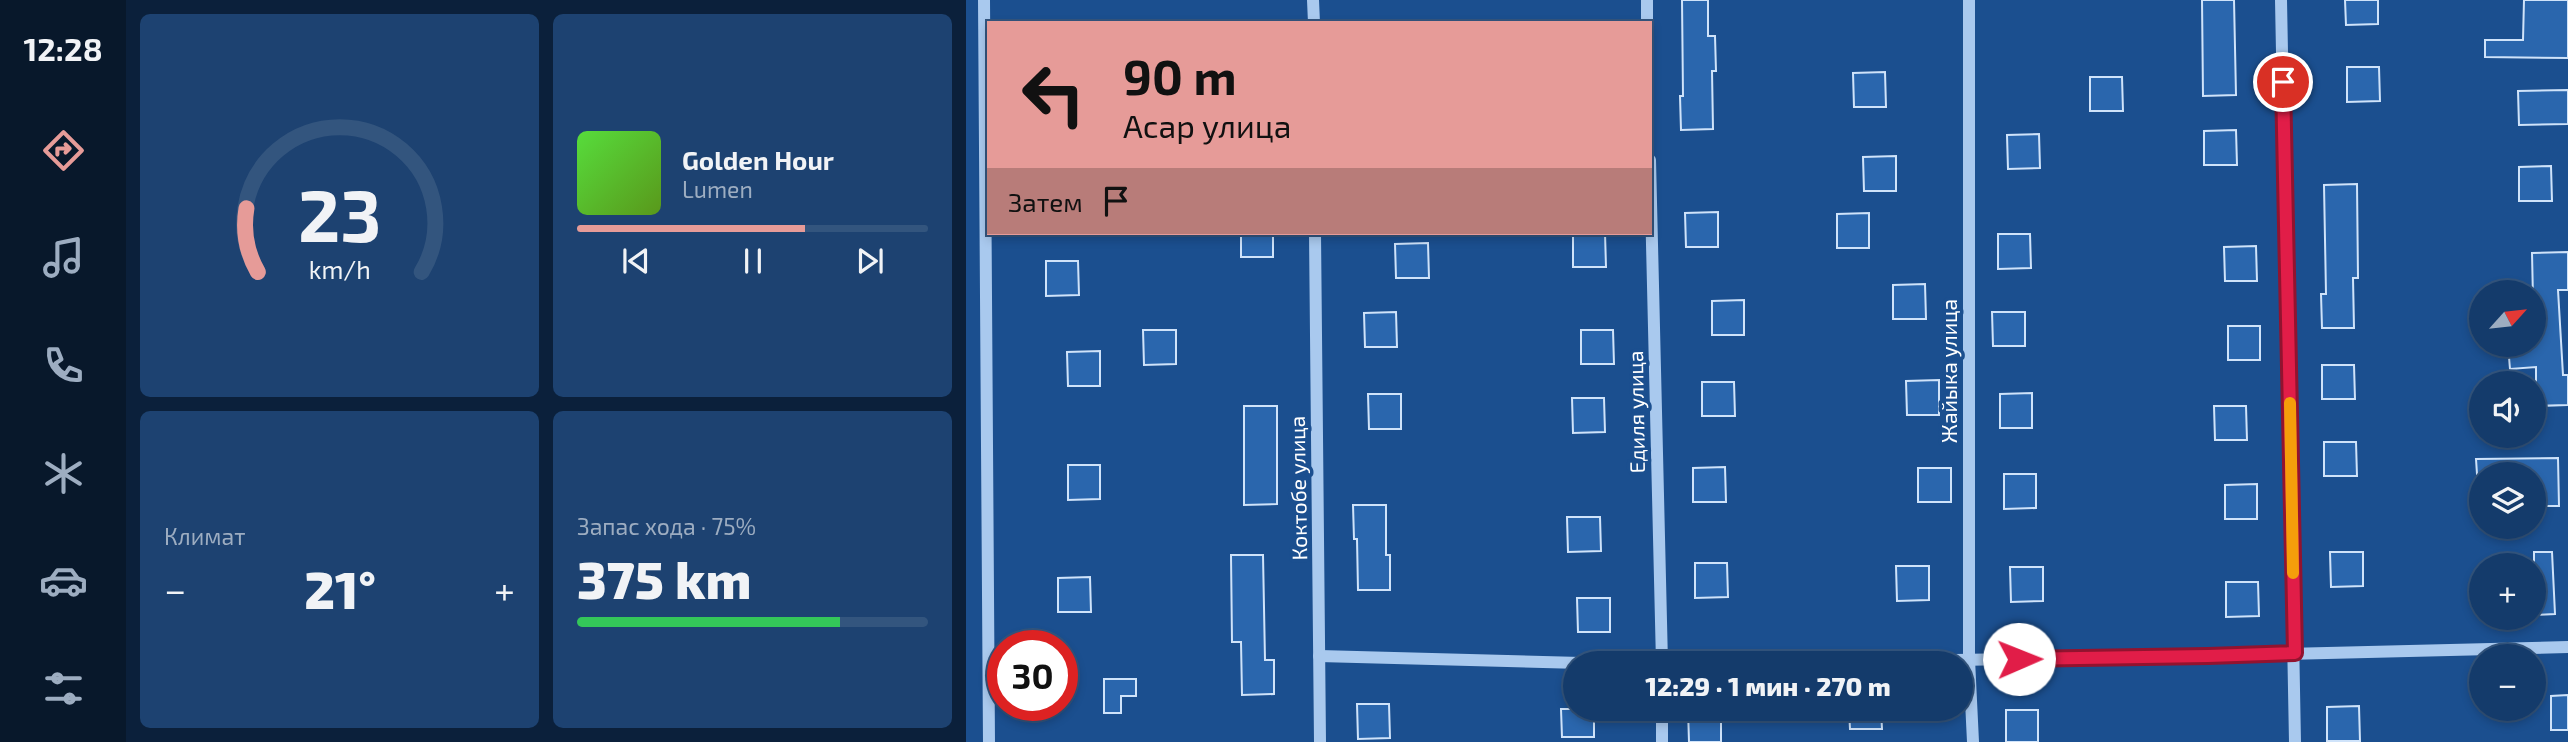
<!DOCTYPE html>
<html lang="ru">
<head>
<meta charset="utf-8">
<style>
	:root { --surface:#143b6b; --page:#1d4271; --text:#f1f3f6; --muted:#9dadc1; --line:#33557e; --accent:#e69b98 }
	body { margin:0; font-family:"Exo 2",sans-serif; background:var(--page); color:var(--text); height:100vh; display:flex; flex-direction:column; font-size:26px; white-space:nowrap }
	* { box-sizing:border-box; margin:0 }
	p { font-size:23px; color:var(--muted) }
	.icon { flex:none; width:38px; height:38px; fill:none; stroke:currentColor; stroke-width:2; stroke-linecap:round; stroke-linejoin:round }
	.map { position:relative; flex:1; overflow:hidden }
	.panel { display:flex; flex-direction:column; gap:14px; padding:14px; background:#0b203b; width:840px }
	.panel>* { flex:none }
	.top-card { position:absolute; left:21px; top:21px; width:665px; height:214px; border-radius:0px; box-shadow:0 4px 10px #0003,0 0 0 2px var(--line); background:#e69b98; color:#111; overflow:hidden }
	.needle { width:46px; rotate:63deg }
	.buttons { position:absolute; left:1503px; top:280px; display:grid; gap:14px }
	.buttons a { display:grid; place-items:center; width:77px; height:77px; border-radius:50%; background:var(--surface); box-shadow:0 4px 10px #0003,0 0 0 2px var(--line); font-size:35px }
	.speed { position:absolute; left:21px; top:630px; display:flex; gap:14px; font-size:35px; font-weight:700; text-align:center }
	.speed>* { display:grid; place-content:center; width:91px; height:91px; border-radius:50%; background:var(--surface); box-shadow:0 4px 10px #0003,0 0 0 2px var(--line); line-height:1 }
	.speed .limit { border:10px solid #d22; background:#fff; color:#111 }
	.pin { position:absolute; display:grid; place-items:center; width:60px; height:60px; color:#fff; margin:-30px; border:4px solid #fff; border-radius:50%; box-shadow:0 2px 7px #0007 }
	.me { position:absolute; width:77px; margin:-38px; rotate:89deg; stroke-linejoin:round; filter:drop-shadow(0 0 5px #0008) }
	.turn { display:flex; align-items:center; gap:24px; height:147px; padding:0 21px; font-size:32px }
	.turn .icon { width:91px; height:91px; stroke-width:2.5 }
	.turn b { display:block; font-size:49px; line-height:60px }
	.then { display:flex; align-items:center; height:66px; padding:0 21px; background:#0003; gap:14px; font-size:26px }
	.big { font-size:52px; font-weight:800; line-height:1.1 }
	.panel .tile { flex:1; display:flex; flex-direction:column; justify-content:center; gap:10px; min-width:0; padding:0 24px; border-radius:10px; background:var(--page) }
	.panel .dial { align-items:center; gap:0 }
	.dial svg { height:182px; overflow:visible; fill:none; stroke:var(--line); stroke-width:7; stroke-linecap:round; text-anchor:middle }
	.dial text { fill:var(--text); stroke:none }
	.song { display:flex; align-items:center; gap:21px }
	.cover { width:84px; height:84px; border-radius:10px; background:linear-gradient(135deg,hsl(110 70% 55%),hsl(90 70% 35%)) }
	.played { height:7px; border-radius:4px; background:linear-gradient(90deg,var(--accent) 65%,var(--line) 65%) }
	.keys { display:flex; justify-content:space-around; direction:ltr }
	.heat { display:flex; justify-content:space-between; align-items:center; font-size:38px; direction:ltr }
	.charge { height:10px; border-radius:5px; background:linear-gradient(90deg,#34c759 75%,var(--line) 0) }
	.panel .tiles { flex:1; display:grid; gap:14px; grid-template-columns:repeat(2,1fr) }
	.trip { position:absolute; left:597px; top:651px; width:410px; height:70px; border-radius:35px; background:var(--surface); box-shadow:0 4px 10px #0003,0 0 0 2px var(--line); font-weight:800; line-height:70px; text-align:center }
	main { display:flex; flex:1; min-height:0 }
	.tabs { display:flex; flex-direction:column; width:126px; justify-content:space-around; align-items:center; background:#08182b; color:var(--muted) }
	.tabs .icon { width:49px; height:49px }
	.tabs .active { color:var(--accent) }
	.tabs b { font-size:32px; color:var(--text) }
	.map>svg:first-child { display:block }
	.building { fill:#2a66ad; stroke:#cfe3fa; stroke-width:2 }
	.lines { fill:none; stroke-linecap:round; stroke-linejoin:round }
	.minor { stroke:#a9c9ee; stroke-width:12 }
	.route-casing { stroke:#92132f; stroke-width:18 }
	.route { stroke:#e11d48; stroke-width:12 }
	.slow { stroke:#f59e0b; stroke-width:12 }
	.labels { text-anchor:middle; stroke-width:7; stroke-linejoin:round; paint-order:stroke }
	.street-label { font-size:21px; fill:#fff; stroke:#1b4f8f }
</style>
</head>
<body>
<main>
<nav class="tabs">
<b>12:28</b>
<svg class="icon active" aria-label="directions" viewBox="0 0 24 24"><path d="M12 3l9 9-9 9-9-9zM9 14v-3h6M13 9l2 2-2 2"/></svg>
<svg class="icon" aria-label="music" viewBox="0 0 24 24"><path d="M9 18V5l10-2v13"/><circle cx="6" cy="18" r="3"/><circle cx="16" cy="16" r="3"/></svg>
<svg class="icon" aria-label="phone" viewBox="0 0 24 24"><path d="M5 4h4l2 5-3 2q2 4 5 5l2-3 5 2v4C11 20 4 13 5 4z"/></svg>
<svg class="icon" aria-label="climate" viewBox="0 0 24 24"><path d="M12 3v18M4 7l16 10M4 17L20 7"/></svg>
<svg class="icon" aria-label="car" viewBox="0 0 24 24"><path d="M5 17H2v-5l4-1 3-4h7l3 4 3 1v5h-3M9 17h6M6 11h13"/><circle cx="7" cy="17" r="2"/><circle cx="17" cy="17" r="2"/></svg>
<svg class="icon" aria-label="filters" viewBox="0 0 24 24"><path d="M4 7h16M4 17h16"/><circle cx="9" cy="7" r="2"/><circle cx="15" cy="17" r="2"/></svg>
</nav>
<section class="panel">
<div class="tiles">
<div class="tile dial"><svg viewBox="0 0 100 80">
<path d="M14 69A42 42 0 1 1 86 69"/>
<path d="M14 69A42 42 0 0 1 9 41" stroke="#e69b98"/>
<text x="50" y="56" font-size="32" font-weight="700">23</text>
<text x="50" y="72" font-size="11">km/h</text>
</svg></div>
<div class="tile">
<div class="song"><i class="cover"></i><div><b>Golden Hour</b><p>Lumen</p></div></div>
<div class="played"></div>
<div class="keys"><svg class="icon" aria-label="previous" viewBox="0 0 24 24"><path d="M18 5L8 12l10 7zM5 5v14"/></svg><svg class="icon" aria-label="pause" viewBox="0 0 24 24"><path d="M8 5v14M16 5v14"/></svg><svg class="icon" aria-label="next" viewBox="0 0 24 24"><path d="M6 5l10 7-10 7zM19 5v14"/></svg></div>
</div>
<div class="tile"><p>Климат</p>
<div class="heat"><a>−</a><b class="big">21°</b><a>+</a></div>
</div>
<div class="tile"><p>Запас хода · 75%</p><b class="big">375 km</b><div class="charge"></div></div>
</div>
</section>
<div class="map">
<svg width="1602" height="742" viewBox="0 0 1602 742">
	<rect width="100%" height="100%" fill="#1b4f8f"/>
	<g class="building">
		<path d="M716 0H742V36H749L750 71H746L747 129 715 130 714 96H717Z"/>
		<path d="M1236 0H1268L1270 95 1237 96Z"/>
		<path d="M1379 0H1412V24L1380 25Z"/>
		<path d="M1558 0H1602V58L1519 57V40H1557Z"/>
		<path d="M1381 67H1413L1414 101 1381 102Z"/>
		<path d="M919 72 920 107H888L887 73Z"/>
		<path d="M1124 77H1156L1157 111H1124Z"/>
		<path d="M1602 90V124L1553 125 1552 91Z"/>
		<path d="M1270 130 1271 165H1238V131Z"/>
		<path d="M1073 134 1074 168 1042 169 1041 135Z"/>
		<path d="M930 156V191H898L897 157Z"/>
		<path d="M1585 166 1586 201H1553V167Z"/>
		<path d="M1391 184 1392 278H1387L1388 328H1356L1355 294H1360L1358 185Z"/>
		<path d="M752 212V247H720L719 213Z"/>
		<path d="M903 213V248H871V214Z"/>
		<rect x="275" y="233" width="32" height="24"/>
		<path d="M607 233H639L640 267H607Z"/>
		<path d="M1032 234H1064L1065 268 1032 269Z"/>
		<path d="M462 243 463 278H430L429 244Z"/>
		<path d="M1290 246 1291 281H1259L1258 247Z"/>
		<path d="M1602 252V290H1592L1597 375H1602V405L1570 406V367L1544 369 1542 345H1568L1566 253Z"/>
		<path d="M80 261H112L113 295 80 296Z"/>
		<path d="M959 284 960 319H927V285Z"/>
		<path d="M778 300V335H746V301Z"/>
		<path d="M430 312 431 347H399L398 313Z"/>
		<path d="M1026 312H1059V346H1027Z"/>
		<rect x="1262" y="326" width="32" height="34"/>
		<path d="M177 330H210V364L178 365Z"/>
		<path d="M615 330H647L648 364H615Z"/>
		<path d="M134 351V386H102L101 352Z"/>
		<path d="M1356 365H1388L1389 399H1356Z"/>
		<path d="M973 380V415H941L940 381Z"/>
		<path d="M736 382H768L769 416H736Z"/>
		<path d="M1066 393V428H1034V394Z"/>
		<path d="M402 394H435V429H403Z"/>
		<path d="M606 398H638L639 432 607 433Z"/>
		<path d="M278 406H311V504L278 505Z"/>
		<path d="M1248 406H1280L1281 440H1249Z"/>
		<path d="M1358 442H1390L1391 476H1358Z"/>
		<path d="M1592 458 1593 506H1568V474H1511L1510 459Z"/>
		<path d="M102 465H134V499L102 500Z"/>
		<path d="M759 467 760 502H727V468Z"/>
		<rect x="952" y="468" width="33" height="34"/>
		<path d="M1038 474H1070V508L1038 509Z"/>
		<path d="M1291 484V519H1259V485Z"/>
		<path d="M387 505H420V555H424V590H392L391 539H388Z"/>
		<path d="M601 517H634L635 551 602 552Z"/>
		<path d="M1364 552H1397V586L1365 587Z"/>
		<path d="M1568 552H1586L1589 614 1568 615Z"/>
		<path d="M265 555H297L299 660H308V694L276 695 275 642H266Z"/>
		<path d="M729 563H761L762 597 729 598Z"/>
		<path d="M930 566H963V600L931 601Z"/>
		<path d="M1044 567H1077V601L1045 602Z"/>
		<path d="M124 577 125 612H92V578Z"/>
		<path d="M1260 582H1292L1293 616 1260 617Z"/>
		<path d="M611 598H644V632H612Z"/>
		<path d="M138 679H170V696H155V713H138Z"/>
		<path d="M1602 695V730H1585V696Z"/>
		<path d="M391 704H423L424 738 392 739Z"/>
		<path d="M1393 706 1394 741H1361V707Z"/>
		<path d="M595 709H628V737H596Z"/>
		<path d="M722 709H755V742H723Z"/>
		<path d="M883 709H915L916 729H884Z"/>
		<rect x="1040" y="710" width="32" height="32"/>
	</g>
	<g class="lines">
		<g class="minor">
			<path d="M18 0 23 742"/>
			<path d="M347 0 348 23"/>
			<path d="M681 0V23"/>
			<path d="M1003 0V659L1007 742"/>
			<path d="M1315 0 1329 742"/>
			<path d="M684 160 696 663"/>
			<path d="M349 233 354 742"/>
			<path d="M353 656 615 663"/>
			<path d="M804 663 1242 656 1602 647"/>
			<path d="M696 709V742"/>
		</g>
	</g>
	<g class="lines">
		<defs>
			<path id="route" d="M1053 659 1242 656 1329 653 1317 82"/>
		</defs>
		<use href="#route" class="route-casing"/>
		<use href="#route" class="route"/>
		<path class="slow" d="M1324 403 1327 573"/>
	</g>
	<g class="labels">
		<g class="street-label">
			<text transform="translate(984 371) rotate(-90)" y="7">Жайыка улица</text>
			<text transform="translate(671 412) rotate(-91)" y="7">Едиля улица</text>
			<text transform="translate(333 488) rotate(-91)" y="7">Коктобе улица</text>
		</g>
	</g>
</svg>
<div class="buttons">
<a><svg class="needle" viewBox="-14 -14 28 28"><path d="M0-13l5 13h-10z" fill="#e53935"/><path d="M0 13l5-13h-10z" fill="#9dadc1"/></svg></a>
<a><svg class="icon" aria-label="sound" viewBox="0 0 24 24"><path d="M4 9h4l5-4v14l-5-4H4zM17 9q2 3 0 6"/></svg></a>
<a><svg class="icon" aria-label="layers" viewBox="0 0 24 24"><path d="M12 4l9 5-9 5-9-5zM3 14l9 5 9-5"/></svg></a>
<a>+</a>
<a>−</a>
</div>
<div class="speed"><div class="limit">30</div></div>
<div class="pin" style="left:1317px;top:82px;background:#d93025"><svg class="icon" aria-label="arrive" viewBox="0 0 24 24"><path d="M6 21V4h12l-3 4 3 4H6"/></svg></div>
<svg class="me" style="left:1053px;top:659px" viewBox="-20 -20 40 40"><circle r="19" fill="#fff"/><path d="M0-13L10 11 0 6-10 11z" fill="#e11d48"/></svg>
<div class="trip">12:29 · 1 мин · 270 m</div>
<div class="top-card">
<div class="turn"><svg class="icon" aria-label="left" viewBox="0 0 24 24"><path d="M17 20v-9H6M10 6l-5 5 5 5"/></svg><div><b>90 m</b>Асар улица</div></div>
<div class="then">Затем<svg class="icon" aria-label="arrive" viewBox="0 0 24 24"><path d="M6 21V4h12l-3 4 3 4H6"/></svg></div>
</div>
</div>
</main>
</body>
</html>
